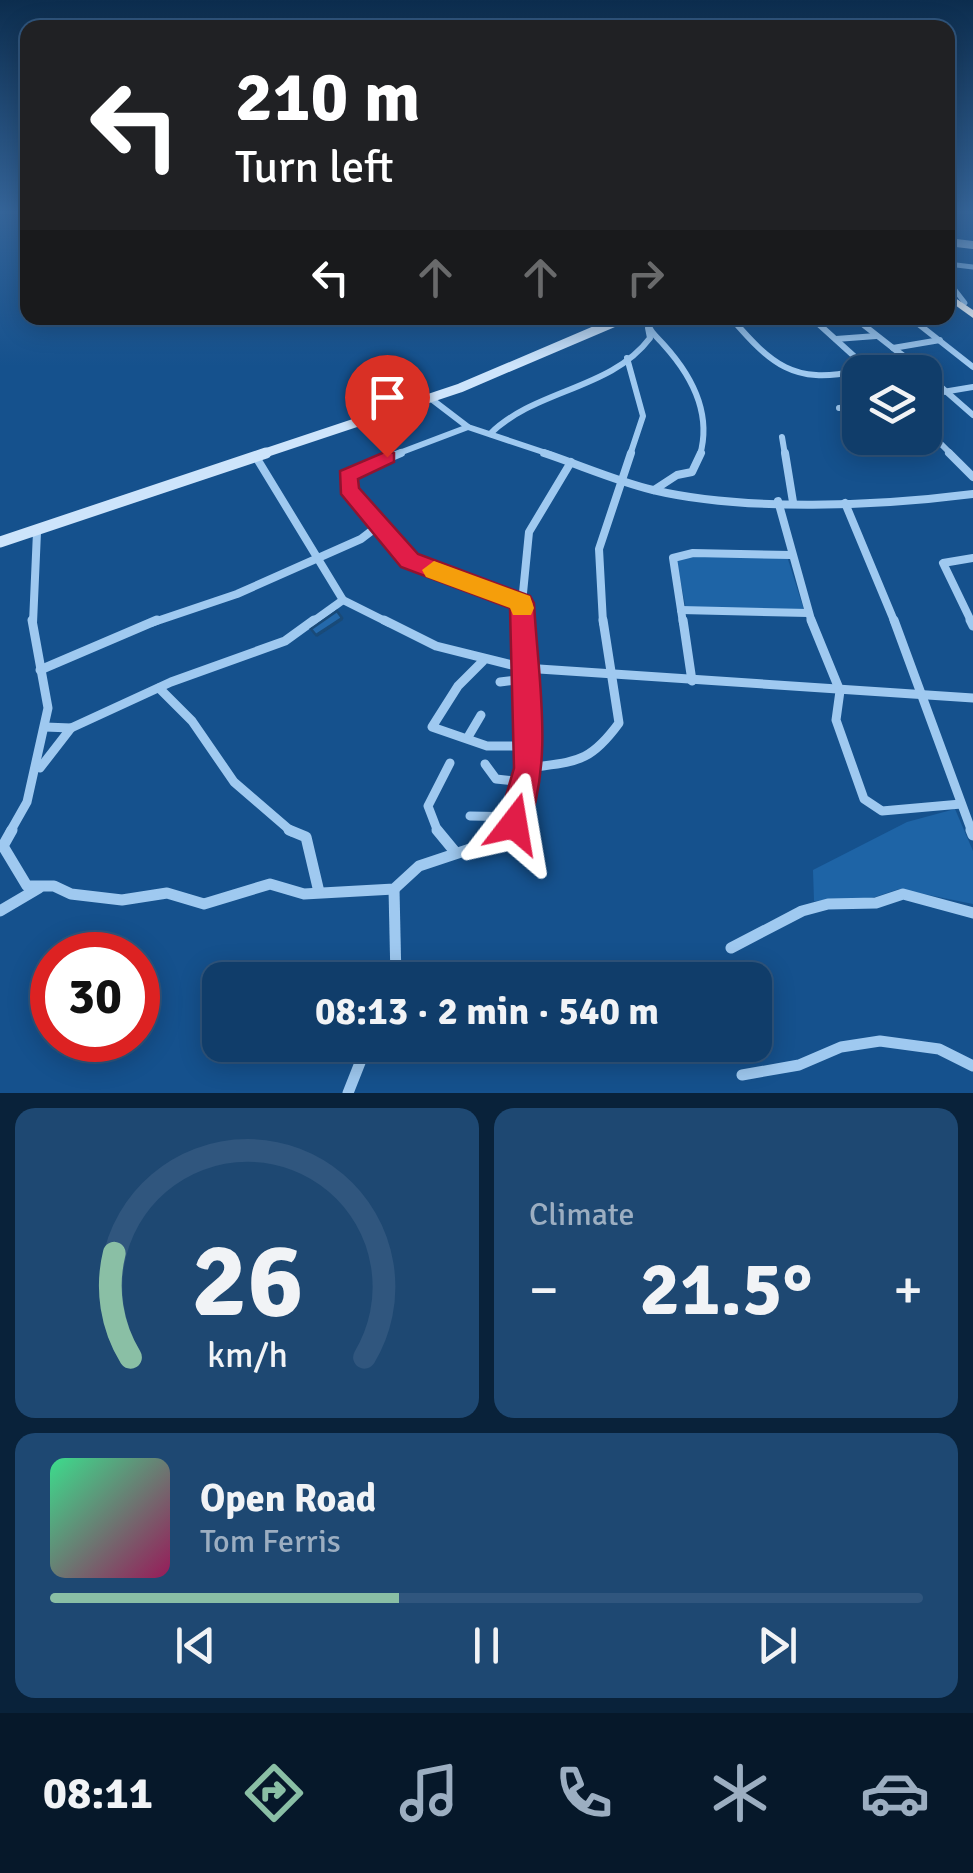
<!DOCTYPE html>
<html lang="en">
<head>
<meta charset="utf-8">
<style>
	:root { --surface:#103d6a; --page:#1e4872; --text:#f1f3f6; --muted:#9caec1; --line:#30567e; --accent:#8abfa5 }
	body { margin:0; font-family:Signika,sans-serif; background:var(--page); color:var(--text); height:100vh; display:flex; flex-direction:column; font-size:38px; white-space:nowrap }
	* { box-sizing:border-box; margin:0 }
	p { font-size:32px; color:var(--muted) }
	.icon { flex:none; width:55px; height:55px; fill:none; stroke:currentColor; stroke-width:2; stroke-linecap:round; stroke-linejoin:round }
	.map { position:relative; height:1093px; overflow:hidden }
	.drawer { display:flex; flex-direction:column; gap:15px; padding:15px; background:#09223a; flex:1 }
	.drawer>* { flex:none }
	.top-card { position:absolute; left:20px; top:20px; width:935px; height:305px; border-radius:20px; box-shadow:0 5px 25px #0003,0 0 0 2px var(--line); background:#202124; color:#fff; overflow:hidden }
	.fabs { position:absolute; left:842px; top:355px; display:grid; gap:20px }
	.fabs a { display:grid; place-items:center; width:100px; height:100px; border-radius:20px; background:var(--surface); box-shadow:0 5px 25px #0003,0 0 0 2px var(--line); font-size:50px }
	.speed { position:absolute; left:30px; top:932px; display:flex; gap:20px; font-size:50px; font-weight:700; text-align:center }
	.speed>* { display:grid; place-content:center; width:130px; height:130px; border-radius:50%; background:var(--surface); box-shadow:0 5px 25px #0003,0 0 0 2px var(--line); line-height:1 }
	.speed .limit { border:15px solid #d22; background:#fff; color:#111 }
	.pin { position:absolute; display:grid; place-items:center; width:85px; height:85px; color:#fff; margin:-102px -42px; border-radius:50% 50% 50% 0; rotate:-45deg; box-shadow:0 0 10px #0007 }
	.pin .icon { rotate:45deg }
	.me { position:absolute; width:110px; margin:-55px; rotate:14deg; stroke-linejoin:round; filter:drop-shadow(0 0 8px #0008) }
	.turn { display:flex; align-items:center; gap:35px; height:210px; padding:0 50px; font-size:45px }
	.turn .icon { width:130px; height:130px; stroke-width:2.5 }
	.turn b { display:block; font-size:70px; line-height:85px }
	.lanes { display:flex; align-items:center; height:95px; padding:0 50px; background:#0003; justify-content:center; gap:50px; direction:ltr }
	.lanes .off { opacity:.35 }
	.big { font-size:75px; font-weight:700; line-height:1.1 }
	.drawer .widget { flex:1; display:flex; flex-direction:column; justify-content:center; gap:15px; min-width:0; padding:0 35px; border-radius:20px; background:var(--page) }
	.drawer .dial { align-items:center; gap:0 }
	.dial svg { height:260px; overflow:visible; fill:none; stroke:var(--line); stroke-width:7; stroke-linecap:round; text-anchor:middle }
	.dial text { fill:var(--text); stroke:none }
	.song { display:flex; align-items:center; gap:30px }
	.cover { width:120px; height:120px; border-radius:15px; background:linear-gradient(135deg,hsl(150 70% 55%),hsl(330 70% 35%)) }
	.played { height:10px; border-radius:5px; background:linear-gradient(90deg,var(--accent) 40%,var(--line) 40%) }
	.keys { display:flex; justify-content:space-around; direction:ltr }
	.heat { display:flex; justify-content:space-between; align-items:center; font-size:55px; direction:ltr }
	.drawer .tiles { flex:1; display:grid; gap:15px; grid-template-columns:1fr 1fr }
	.widget:last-child { grid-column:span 2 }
	.trip { position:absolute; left:202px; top:962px; width:570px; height:100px; border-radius:20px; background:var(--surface); box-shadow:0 5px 25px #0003,0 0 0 2px var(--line); font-weight:700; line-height:100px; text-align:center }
	.menu { display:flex; height:160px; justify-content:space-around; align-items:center; background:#06182a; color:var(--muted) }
	.menu .icon { width:70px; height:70px }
	.menu .active { color:var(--accent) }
	.menu b { font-size:45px; color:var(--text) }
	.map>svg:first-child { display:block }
	.green { fill:#1e64a6 }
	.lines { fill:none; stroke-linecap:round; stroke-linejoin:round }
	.street-far4 { stroke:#9fc9f0; stroke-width:5 }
	.street-far3 { stroke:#9fc9f0; stroke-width:6 }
	.street-far2 { stroke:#9fc9f0; stroke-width:8 }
	.street-far1 { stroke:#9fc9f0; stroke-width:9 }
	.street { stroke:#9fc9f0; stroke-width:11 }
	.secondary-far2 { stroke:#cde4fb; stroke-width:8 }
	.secondary-far1 { stroke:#cde4fb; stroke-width:9 }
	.secondary { stroke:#cde4fb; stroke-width:11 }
	.highway { fill:#fff; fill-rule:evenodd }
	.shaded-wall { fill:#194a78 }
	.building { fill:#2469ab; stroke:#194a78; stroke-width:2.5 }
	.route { fill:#e11d48; stroke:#92132f; stroke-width:2.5 }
	.slow { fill:#f59e0b }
</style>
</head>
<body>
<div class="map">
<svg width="973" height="1093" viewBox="0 0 973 1093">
	<rect width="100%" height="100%" fill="#15518d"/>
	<g class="green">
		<path d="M786 553 804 610 686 609 676 558Z"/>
		<path d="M955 809 973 851V904L899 889 869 899 814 901 813 870 907 822Z"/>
	</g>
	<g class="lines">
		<g class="street-far4">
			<path d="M948 264 973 267"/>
			<path d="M948 281 965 303"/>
			<path d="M731 318 734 321"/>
			<path d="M812 318 816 321"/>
			<path d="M855 318 859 321"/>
			<path d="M911 318 915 321"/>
		</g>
		<g class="street-far3">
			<path d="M646 319C649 331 656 336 664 345 692 376 712 413 700 455"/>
			<path d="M732 319C771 364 794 385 856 371L855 357 813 319"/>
			<path d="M856 319 893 348 940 340"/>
			<path d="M912 319 973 367"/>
			<path d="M836 339 876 336"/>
			<path d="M893 348 925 372"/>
			<path d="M627 358 643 416 630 455"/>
			<path d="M925 373 973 415"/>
			<path d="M925 395 973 387"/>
			<path d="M430 398 468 427 552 455"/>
			<path d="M839 408 860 406"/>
			<path d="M925 428 952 455"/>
			<path d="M490 434C535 389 611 390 650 338L648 328"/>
			<path d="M782 437 785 455"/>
			<path d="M394 455 468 427"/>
		</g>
		<g class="street-far2">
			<path d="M401 453 348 475 349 489 409 561 522 603 523 623"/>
			<path d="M544 453C580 465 616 481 653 490 746 512 879 506 973 494"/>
			<path d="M785 453 793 502"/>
			<path d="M949 453 973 477"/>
			<path d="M256 457 343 600 389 623"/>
			<path d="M654 490 677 475 692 472 701 453"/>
			<path d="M778 501 812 623"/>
			<path d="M845 503 895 623"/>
			<path d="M522 603 529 532 571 462"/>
			<path d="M681 610 808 613"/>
			<path d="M33 623 37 532"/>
			<path d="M151 623 237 594 361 539 378 526"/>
			<path d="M311 623 343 600"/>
			<path d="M603 623 599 549 631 453"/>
			<path d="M683 623 673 558 693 553 791 555"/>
			<path d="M972 623 943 563 973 558"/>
		</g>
		<g class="street-far1">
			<path d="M384 620 436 646 524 668 973 698"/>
			<path d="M523 620 528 768"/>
			<path d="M683 620 692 681"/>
			<path d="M811 620 840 691 836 720 864 799 882 811 961 804"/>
			<path d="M894 620 972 832"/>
			<path d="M970 620 973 626"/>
			<path d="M483 661 458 686 432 727 487 746H528"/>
			<path d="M40 670 157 620"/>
			<path d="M500 682 525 679"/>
			<path d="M159 688 192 721 234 782 292 832"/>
			<path d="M45 727 71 728 171 682 285 641 314 620"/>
			<path d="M468 737 481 715"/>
			<path d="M485 764 496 779 525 782"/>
			<path d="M40 768 71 728"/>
			<path d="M470 816 516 817"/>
			<path d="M10 832 27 802 48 708 32 620"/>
			<path d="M438 832 428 806 450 763"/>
			<path d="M506 832 514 824 528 768C576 761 589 764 619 723L603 620"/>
		</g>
		<g class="street">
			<path d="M12 830 3 846 27 886H54L71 894 122 900 167 893 204 904 270 884 304 894 394 889 419 866 500 839 509 830"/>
			<path d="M289 830 306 837 319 892"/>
			<path d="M437 830 456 853"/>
			<path d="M971 830 973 835"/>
			<path d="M394 889 396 980"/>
			<path d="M0 911 39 888"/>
			<path d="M731 948 802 911 828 904 876 903 903 894 973 913"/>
			<path d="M742 1075 799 1065 841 1047 880 1041 939 1049 973 1066"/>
			<path d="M348 1093 367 1045"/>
		</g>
		<g class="secondary-far2">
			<path d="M948 242 973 245"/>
			<path d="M616 321 624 318"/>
		</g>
		<path class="secondary-far1" d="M259 455 460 388 622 319"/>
		<path class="secondary" d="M0 542 266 453"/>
		<path class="highway" d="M948 293 973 310V318L948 300Z"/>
	</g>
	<path class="shaded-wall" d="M342 618 343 620 317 637 316 635Z"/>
	<path class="building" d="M337 611 342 618 316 635 311 629Z"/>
	<linearGradient id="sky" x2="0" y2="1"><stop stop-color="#0c2d4e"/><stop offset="0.58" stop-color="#35659a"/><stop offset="1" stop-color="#35659a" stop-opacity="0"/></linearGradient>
	<rect width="973" height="366" fill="url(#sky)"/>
	<path class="route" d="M387 451 394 453V462L358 479 359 488 418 554 530 596 534 603C538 679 555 763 525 835L514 840 503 835 498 824 514 768 510 608 401 567 341 494 340 471Z"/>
	<path class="slow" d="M434 561 530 596 534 608 531 615H513L510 608 426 577 422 570Z"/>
</svg>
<div class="fabs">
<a><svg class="icon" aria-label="layers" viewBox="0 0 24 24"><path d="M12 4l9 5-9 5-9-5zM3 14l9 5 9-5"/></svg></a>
</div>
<div class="speed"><div class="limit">30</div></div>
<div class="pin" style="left:387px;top:457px;background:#d93025"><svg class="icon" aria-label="arrive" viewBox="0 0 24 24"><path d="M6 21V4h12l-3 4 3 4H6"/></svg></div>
<svg class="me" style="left:514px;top:824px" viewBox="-20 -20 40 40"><path d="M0-17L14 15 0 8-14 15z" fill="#e11d48" stroke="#fff" stroke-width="4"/></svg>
<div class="trip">08:13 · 2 min · 540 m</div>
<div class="top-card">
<div class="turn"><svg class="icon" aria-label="left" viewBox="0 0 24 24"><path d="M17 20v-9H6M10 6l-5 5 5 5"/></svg><div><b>210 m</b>Turn left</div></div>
<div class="lanes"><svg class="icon" aria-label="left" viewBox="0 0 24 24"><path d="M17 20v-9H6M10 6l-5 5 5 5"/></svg><svg class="icon off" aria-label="ahead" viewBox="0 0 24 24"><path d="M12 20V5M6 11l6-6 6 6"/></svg><svg class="icon off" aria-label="ahead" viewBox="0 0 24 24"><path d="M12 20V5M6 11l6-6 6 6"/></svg><svg class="icon off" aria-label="right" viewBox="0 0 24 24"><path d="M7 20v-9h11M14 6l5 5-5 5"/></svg></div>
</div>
</div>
<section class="drawer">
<div class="tiles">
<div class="widget dial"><svg viewBox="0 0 100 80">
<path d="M14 69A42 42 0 1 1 86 69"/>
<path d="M14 69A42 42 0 0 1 9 37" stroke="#8abfa5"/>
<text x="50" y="56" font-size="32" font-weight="700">26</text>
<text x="50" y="72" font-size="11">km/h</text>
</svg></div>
<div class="widget"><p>Climate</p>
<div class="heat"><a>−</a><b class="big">21.5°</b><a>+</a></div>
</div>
<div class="widget">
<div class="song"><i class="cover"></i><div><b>Open Road</b><p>Tom Ferris</p></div></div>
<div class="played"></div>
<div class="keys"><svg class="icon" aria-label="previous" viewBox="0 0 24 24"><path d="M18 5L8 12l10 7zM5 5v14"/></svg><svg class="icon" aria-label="pause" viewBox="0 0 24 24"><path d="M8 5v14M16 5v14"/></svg><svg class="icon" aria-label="next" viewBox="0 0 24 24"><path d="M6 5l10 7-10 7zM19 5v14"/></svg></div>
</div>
</div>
</section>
<nav class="menu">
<b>08:11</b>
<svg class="icon active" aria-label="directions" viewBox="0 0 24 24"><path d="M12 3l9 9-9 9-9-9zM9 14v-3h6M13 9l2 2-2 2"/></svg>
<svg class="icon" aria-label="music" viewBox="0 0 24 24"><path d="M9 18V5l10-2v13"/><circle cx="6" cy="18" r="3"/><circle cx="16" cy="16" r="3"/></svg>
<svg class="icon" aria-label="phone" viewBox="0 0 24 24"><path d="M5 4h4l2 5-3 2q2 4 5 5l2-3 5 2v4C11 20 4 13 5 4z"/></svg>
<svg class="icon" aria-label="climate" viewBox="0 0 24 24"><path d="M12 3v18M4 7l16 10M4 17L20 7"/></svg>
<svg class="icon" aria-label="car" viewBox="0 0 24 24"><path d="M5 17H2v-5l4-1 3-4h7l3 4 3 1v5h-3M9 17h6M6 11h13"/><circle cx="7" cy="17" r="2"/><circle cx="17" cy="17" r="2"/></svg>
</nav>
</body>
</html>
